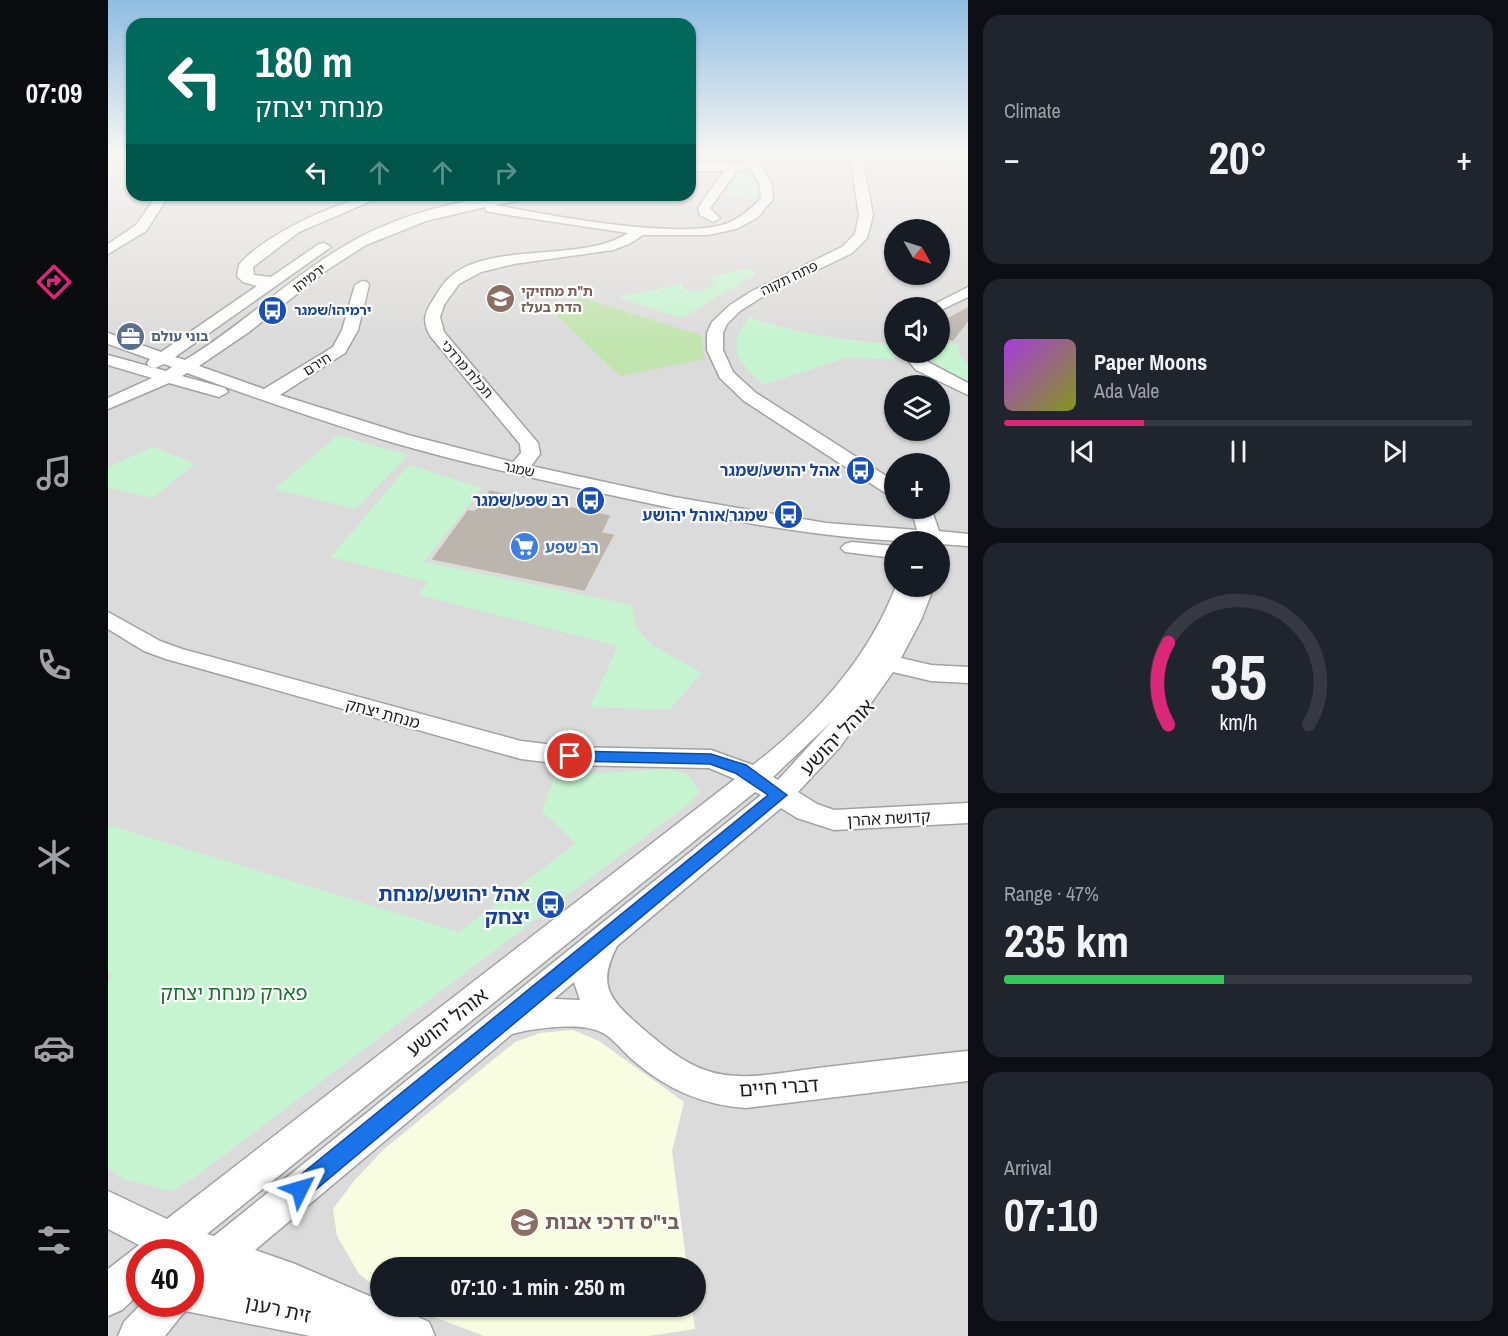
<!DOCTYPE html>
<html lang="en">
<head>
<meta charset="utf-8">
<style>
	:root { --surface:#171b24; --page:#20242c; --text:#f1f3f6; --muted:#9ea1a6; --line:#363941; --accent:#db2777 }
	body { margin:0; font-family:"Archivo Narrow","Noto Sans Hebrew",sans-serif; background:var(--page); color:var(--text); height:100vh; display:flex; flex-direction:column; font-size:22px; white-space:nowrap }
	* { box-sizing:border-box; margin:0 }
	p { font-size:20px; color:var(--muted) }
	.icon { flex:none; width:33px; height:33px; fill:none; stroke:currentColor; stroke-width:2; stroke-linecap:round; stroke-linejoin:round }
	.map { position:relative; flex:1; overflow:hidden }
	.details { display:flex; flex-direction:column; gap:15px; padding:15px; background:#0d0f14; width:540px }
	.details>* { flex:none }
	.banner { position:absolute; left:18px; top:18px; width:570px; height:183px; border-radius:18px; box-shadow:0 2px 4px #0004; background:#00695c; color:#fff; overflow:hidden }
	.needle { width:39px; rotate:129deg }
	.tools { position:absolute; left:776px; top:219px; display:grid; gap:12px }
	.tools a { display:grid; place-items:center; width:66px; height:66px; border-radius:50%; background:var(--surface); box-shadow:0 2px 4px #0004; font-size:30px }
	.speed { position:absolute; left:18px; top:1239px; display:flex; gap:12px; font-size:30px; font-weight:700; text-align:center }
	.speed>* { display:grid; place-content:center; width:78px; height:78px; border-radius:50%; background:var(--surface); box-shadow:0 2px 4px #0004; line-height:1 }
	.speed .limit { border:9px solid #d22; background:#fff; color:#111 }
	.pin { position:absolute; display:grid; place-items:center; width:51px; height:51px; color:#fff; margin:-26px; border:3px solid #fff; border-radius:50%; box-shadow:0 2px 6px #0007 }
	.me { position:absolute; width:66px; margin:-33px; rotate:50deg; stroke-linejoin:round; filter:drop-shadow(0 0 4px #0008) }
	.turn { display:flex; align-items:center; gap:21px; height:126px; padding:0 30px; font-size:27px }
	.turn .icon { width:78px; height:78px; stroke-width:2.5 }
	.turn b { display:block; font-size:42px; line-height:51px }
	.lanes { display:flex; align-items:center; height:57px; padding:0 30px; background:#0003; justify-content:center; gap:30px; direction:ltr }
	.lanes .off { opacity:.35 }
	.big { font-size:45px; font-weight:700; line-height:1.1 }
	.details .tile { flex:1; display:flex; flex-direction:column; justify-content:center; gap:9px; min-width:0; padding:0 21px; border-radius:18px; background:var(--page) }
	.details .dial { align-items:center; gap:0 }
	.dial svg { height:156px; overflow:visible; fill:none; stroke:var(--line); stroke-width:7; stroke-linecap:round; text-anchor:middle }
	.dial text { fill:var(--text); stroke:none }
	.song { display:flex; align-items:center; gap:18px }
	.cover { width:72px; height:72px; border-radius:9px; background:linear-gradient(135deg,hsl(280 70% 55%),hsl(70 70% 35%)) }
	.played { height:6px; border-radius:3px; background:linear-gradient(90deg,var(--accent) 30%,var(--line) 30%) }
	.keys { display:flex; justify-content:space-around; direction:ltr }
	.heat { display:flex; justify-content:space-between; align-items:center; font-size:33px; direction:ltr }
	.charge { height:9px; border-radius:4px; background:linear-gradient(90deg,#34c759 47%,var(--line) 0) }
	.trip { position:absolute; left:262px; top:1257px; width:336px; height:60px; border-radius:30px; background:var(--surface); box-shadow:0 2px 4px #0004; font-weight:700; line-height:60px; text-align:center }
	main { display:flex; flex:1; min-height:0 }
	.menu { display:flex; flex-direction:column; width:108px; justify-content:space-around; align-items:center; background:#090b0e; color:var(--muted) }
	.menu .icon { width:42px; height:42px }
	.menu .on { color:var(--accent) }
	.menu b { font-size:27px; color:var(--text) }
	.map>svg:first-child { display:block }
	.residential { fill:#dcdbdb; fill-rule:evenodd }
	.education { fill:#f8fce0 }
	.grass { fill:#c2e4af }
	.park { fill:#c6f4d0 }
	.building { fill:#bbb5ae; stroke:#beb5a9; stroke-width:1.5 }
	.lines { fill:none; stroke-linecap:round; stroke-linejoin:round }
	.minor-casing { stroke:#a2a2a2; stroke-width:3 }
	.minor { fill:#fff; fill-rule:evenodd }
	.route { fill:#1a73e8; stroke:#114b97; stroke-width:1.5 }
	.labels { text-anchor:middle; stroke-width:4.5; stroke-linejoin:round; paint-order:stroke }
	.far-street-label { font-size:14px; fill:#1e1e1e; stroke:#fff }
	.far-education-label { font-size:14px; font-weight:bold; fill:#785e54; stroke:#fff; text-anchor:start }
	.far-transit-label { font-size:14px; font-weight:bold; fill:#164399; stroke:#fff; text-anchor:start }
	.far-service-label { font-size:14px; font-weight:bold; fill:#4e5e75; stroke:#fff; text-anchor:start }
	.transit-label { font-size:16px; font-weight:bold; fill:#164399; stroke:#fff; text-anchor:end }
	.shop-label { font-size:16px; font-weight:bold; fill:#366cbe; stroke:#fff; text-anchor:start }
	.street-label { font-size:16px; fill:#1e1e1e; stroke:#fff }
	.near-street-label { font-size:20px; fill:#1e1e1e; stroke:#fff }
	.near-transit-label { font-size:20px; font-weight:bold; fill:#164399; stroke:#fff; text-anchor:end }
	.near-park-label { font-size:20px; fill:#15732a; stroke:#fff }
	.near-education-label { font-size:20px; font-weight:bold; fill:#785e54; stroke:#fff; text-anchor:start }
</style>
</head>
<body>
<main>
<nav class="menu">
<b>07:09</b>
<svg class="icon on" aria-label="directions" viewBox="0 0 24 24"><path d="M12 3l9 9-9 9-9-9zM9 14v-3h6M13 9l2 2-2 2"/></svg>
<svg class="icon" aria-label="music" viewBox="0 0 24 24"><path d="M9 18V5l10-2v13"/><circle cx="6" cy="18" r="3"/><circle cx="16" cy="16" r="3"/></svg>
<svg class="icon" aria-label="phone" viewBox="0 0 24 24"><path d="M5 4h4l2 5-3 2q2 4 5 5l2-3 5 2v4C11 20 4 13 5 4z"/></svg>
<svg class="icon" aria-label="climate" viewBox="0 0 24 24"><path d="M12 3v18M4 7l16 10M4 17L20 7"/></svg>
<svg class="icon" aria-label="car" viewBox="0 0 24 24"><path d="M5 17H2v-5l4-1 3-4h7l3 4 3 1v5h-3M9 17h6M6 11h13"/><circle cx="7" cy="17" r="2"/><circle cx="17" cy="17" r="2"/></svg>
<svg class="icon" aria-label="filters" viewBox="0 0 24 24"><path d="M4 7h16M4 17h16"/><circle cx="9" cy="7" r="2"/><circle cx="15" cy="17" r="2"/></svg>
</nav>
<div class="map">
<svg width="860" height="1336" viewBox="0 0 860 1336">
	<rect width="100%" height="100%" fill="#eeece5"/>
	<path class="residential" d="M0 156H24V195H582V156H860V1336H0ZM786 230H831V274H786ZM786 308H831V352H786ZM786 386H831V430H786ZM786 464H831V508H786ZM786 542H831V586H786ZM32 1252H82V1304H32ZM273 1268H588V1306H273Z"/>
	<g class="education">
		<path d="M465 1030 491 1041 576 1102 564 1151 579 1267 273 1268V1291L251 1274 229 1236 225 1209 246 1181 275 1150 407 1042 432 1033Z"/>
		<path d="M300 1307H584L587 1329 541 1336H376Z"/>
	</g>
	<path class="grass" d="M471 297 593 335 597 359 512 376 445 312Z"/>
	<g class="park">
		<path d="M792 156H848L860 159V169Z"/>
		<path d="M631 171H640L648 184 647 199 617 196Z"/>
		<path d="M637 269 646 271 647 275 574 318 509 297 575 284V288C596 297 594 288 610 283L600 278Z"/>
		<path d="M641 317C687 334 732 339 780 344L787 359 738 358 655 385C630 360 618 349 641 317Z"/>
		<path d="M831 342 851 344 850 353 860 365V383L831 365 818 353 831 352Z"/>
		<path d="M230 435 300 455 248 509 167 489Z"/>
		<path d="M45 447 87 464 45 498 0 488V467Z"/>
		<path d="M301 465 374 488 316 562 524 605 528 628 545 646 594 673 561 710 482 707 510 646 311 595 320 582 223 557Z"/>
		<path d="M560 769 579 774 592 791 583 802 87 1177 64 1191 18 1180 0 1168V982L4 975 0 973V825L351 932 468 843 434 811 447 776Z"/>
	</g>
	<g class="building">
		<path d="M860 308V320L845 340 831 337V327L834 322Z"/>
		<path d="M382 491 501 516 493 533 505 535 476 590 325 559 360 511 367 512Z"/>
	</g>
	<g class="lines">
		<defs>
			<g id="minor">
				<path d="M635 156H647L663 183 665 199 649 218 628 229 600 235H535L521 244 505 250 406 264 373 272 351 284 336 305 332 317 336 332 430 443 432 454 423 466 566 497 718 523 809 530 803 508H823L831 531 860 534V546L833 544 831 559V542C722 542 613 519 507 496 433 480 359 464 286 443 216 422 148 398 79 373L74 376 117 388 120 392 111 397 61 383 0 409V398L44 378 0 365V355L58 371 64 367 56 364 47 368 41 367 39 363 42 359 0 344V333L53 352 149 286 135 282 129 276 131 265C155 235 239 195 277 195L191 232 145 267 146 275 163 277 211 244 216 243 223 247 67 357 77 360C132 327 178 281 233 248 288 214 362 195 426 195L424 198 387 205C441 215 572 241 620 223 634 217 643 209 653 198L651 183 642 168 629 171 602 208 612 218 605 222 592 215 590 208 616 171H582V163L640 164ZM377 207 378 211 394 214 520 233C476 263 381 241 342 277 335 283 330 292 325 300 316 313 314 323 323 337L412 444 413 453 405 462 300 435 172 395 237 353 250 330 261 285 259 282 254 281 247 285 234 330 225 347 156 389 91 366 141 332 219 270 258 245 318 221Z"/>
				<path d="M742 156H754L765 215 759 238 744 253 654 297 632 311 619 324 615 333V350L625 372 648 393 786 481V496L779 494 636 401 612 378 599 350V333L604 322 622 305 644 291 734 247 747 234 751 215Z"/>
				<path d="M49 195H61L38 231 0 254V244L28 225Z"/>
				<path d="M860 287V297L831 311V308H819Z"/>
				<path d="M793 352H811L820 362 860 383V395L808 370Z"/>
				<path d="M744 542 786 546V558L737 552 733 548 737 544Z"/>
				<path d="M788 586H826L814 618 793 658 823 665 860 667V683L823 681 785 672 732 747 690 792 709 804 726 810 860 803V823L726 830 689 818 673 808 509 946C491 982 498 995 526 1021 547 1039 571 1061 597 1070 632 1083 675 1072 710 1068 760 1062 810 1056 860 1051V1081L638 1108C594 1105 559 1089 526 1061 516 1053 506 1039 495 1033 474 1021 426 1028 404 1034L147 1250 187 1264 273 1301V1306H286L321 1322 327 1336H202L77 1311 57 1336H10L16 1322 33 1304H82V1252H32V1293L14 1310 0 1316V1269L31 1245 0 1229V1191L59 1219 627 779 601 768 462 765 413 759 58 659 36 651 0 629V612L52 641 74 649 413 741 462 747 603 750 645 765C706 718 760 659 788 586ZM723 722 670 780 665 777ZM647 792 653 795 106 1236 99 1234ZM466 982 472 1000 446 999Z"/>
			</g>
		</defs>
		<use href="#minor" class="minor-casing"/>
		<use href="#minor" class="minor"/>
	</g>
	<linearGradient id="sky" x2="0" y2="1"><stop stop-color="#8fbce2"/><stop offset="0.45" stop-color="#f7f6f3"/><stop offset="1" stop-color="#f7f6f3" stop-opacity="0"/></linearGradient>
	<rect width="860" height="343" fill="url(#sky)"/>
	<path class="route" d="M462 751 603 754 638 765 679 795 200 1196 192 1199 185 1196 182 1189 185 1181 660 795 627 773 602 764 462 761 455 756Z"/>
	<defs>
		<symbol id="school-disc" viewBox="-11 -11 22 22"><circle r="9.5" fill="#8d6e63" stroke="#fff"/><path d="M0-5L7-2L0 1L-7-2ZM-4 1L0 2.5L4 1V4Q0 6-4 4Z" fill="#fff"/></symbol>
		<symbol id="bus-disc" viewBox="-11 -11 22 22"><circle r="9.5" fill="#1a4fb4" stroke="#fff"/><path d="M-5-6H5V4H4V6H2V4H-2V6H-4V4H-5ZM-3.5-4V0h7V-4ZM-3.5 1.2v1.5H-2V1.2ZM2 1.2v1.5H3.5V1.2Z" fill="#fff"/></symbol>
		<symbol id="office-disc" viewBox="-11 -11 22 22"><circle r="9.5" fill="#5c6f8a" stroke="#fff"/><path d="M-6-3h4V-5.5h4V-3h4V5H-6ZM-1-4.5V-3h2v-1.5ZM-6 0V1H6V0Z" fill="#fff"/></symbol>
		<symbol id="supermarket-disc" viewBox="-11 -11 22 22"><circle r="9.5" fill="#3f7fe0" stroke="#fff"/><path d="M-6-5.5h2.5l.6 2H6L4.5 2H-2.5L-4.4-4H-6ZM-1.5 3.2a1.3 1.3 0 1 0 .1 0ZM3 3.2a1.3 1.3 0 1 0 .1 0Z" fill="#fff"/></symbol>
	</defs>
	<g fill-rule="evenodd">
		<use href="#school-disc" x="376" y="282" width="33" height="33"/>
		<use href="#bus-disc" x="148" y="294" width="33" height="33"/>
		<use href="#office-disc" x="6" y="320" width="33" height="33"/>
		<use href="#bus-disc" x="736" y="454" width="33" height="33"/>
		<use href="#bus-disc" x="466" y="484" width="33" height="33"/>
		<use href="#bus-disc" x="664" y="498" width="33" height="33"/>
		<use href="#supermarket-disc" x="400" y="530" width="33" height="33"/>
		<use href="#bus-disc" x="426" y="888" width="33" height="33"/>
		<use href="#school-disc" x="400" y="1206" width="33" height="33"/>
	</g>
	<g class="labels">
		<g class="far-street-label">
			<text transform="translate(201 278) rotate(-37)" y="5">ירמיהו</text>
			<text transform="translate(681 278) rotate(-26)" y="5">פתח תקוה</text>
			<text transform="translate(209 364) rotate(-32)" y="5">חירם</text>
			<text transform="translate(359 369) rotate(49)" y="5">תכלת מרדכי</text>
			<text transform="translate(411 469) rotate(12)" y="5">שמגר</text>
		</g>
		<g class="far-education-label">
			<text x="413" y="296">ת"ת מחזיקי<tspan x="413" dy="16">הדת בעלז</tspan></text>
		</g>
		<g class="far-transit-label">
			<text x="186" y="315">ירמיהו/שמגר</text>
		</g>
		<g class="far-service-label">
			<text x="43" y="341">בוני עולם</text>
		</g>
		<g class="transit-label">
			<text x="732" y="476">אהל יהושע/שמגר</text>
			<text x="461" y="506">רב שפע/שמגר</text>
			<text x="660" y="521">שמגר/אוהל יהושע</text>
		</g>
		<g class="shop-label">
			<text x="437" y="553">רב שפע</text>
		</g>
		<g class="street-label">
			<text transform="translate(275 713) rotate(15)" y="6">מנחת יצחק</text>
			<text transform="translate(781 818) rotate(-3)" y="6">קדושת אהרן</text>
		</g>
		<g class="near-street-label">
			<text transform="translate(729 737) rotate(-46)" y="7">אוהל יהושע</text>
			<text transform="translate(339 1022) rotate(-38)" y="7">אוהל יהושע</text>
			<text transform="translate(671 1087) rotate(-4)" y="7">דברי חיים</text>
			<text transform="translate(170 1309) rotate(12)" y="7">זית רענן</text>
		</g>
		<g class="near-transit-label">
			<text x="422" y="901">אהל יהושע/מנחת<tspan x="422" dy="23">יצחק</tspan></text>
		</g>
		<g class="near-park-label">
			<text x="126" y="1000">פארק מנחת יצחק</text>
		</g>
		<g class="near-education-label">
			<text x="437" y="1229">בי"ס דרכי אבות</text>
		</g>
	</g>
</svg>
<div class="tools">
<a><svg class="needle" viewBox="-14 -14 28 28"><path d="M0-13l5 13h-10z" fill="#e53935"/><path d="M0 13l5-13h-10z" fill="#9ea1a6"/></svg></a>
<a><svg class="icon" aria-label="sound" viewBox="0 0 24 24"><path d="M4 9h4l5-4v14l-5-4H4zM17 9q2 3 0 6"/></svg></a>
<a><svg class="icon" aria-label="layers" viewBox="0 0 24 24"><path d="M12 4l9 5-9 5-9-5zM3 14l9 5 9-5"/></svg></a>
<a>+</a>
<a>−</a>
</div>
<div class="speed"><div class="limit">40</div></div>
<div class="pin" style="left:462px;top:756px;background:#d93025"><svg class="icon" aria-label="arrive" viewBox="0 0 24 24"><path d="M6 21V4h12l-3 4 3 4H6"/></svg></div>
<svg class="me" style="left:192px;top:1189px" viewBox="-20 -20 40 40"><path d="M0-17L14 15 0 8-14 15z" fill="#1a73e8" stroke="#fff" stroke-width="4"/></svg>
<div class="trip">07:10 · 1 min · 250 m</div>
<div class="banner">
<div class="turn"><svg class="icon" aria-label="left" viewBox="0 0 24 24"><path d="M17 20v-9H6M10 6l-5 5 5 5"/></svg><div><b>180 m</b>מנחת יצחק</div></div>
<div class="lanes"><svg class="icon" aria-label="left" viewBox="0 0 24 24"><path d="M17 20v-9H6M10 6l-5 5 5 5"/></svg><svg class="icon off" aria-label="ahead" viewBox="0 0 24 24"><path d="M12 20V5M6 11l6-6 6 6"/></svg><svg class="icon off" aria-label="ahead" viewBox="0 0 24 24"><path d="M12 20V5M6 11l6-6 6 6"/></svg><svg class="icon off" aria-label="right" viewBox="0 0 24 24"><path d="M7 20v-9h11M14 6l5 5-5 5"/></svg></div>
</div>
</div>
<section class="details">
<div class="tile"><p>Climate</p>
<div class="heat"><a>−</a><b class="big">20°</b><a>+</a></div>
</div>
<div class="tile">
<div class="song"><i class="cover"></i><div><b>Paper Moons</b><p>Ada Vale</p></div></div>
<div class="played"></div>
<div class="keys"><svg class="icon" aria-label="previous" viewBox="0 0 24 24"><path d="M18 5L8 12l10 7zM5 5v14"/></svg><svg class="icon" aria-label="pause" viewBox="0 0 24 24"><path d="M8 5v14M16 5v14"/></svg><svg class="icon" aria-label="next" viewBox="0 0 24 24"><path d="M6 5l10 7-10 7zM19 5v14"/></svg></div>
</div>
<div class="tile dial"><svg viewBox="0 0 100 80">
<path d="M14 69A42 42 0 1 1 86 69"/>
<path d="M14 69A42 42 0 0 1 14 27" stroke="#db2777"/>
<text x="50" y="56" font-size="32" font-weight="700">35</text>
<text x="50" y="72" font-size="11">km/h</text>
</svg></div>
<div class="tile"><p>Range · 47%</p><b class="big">235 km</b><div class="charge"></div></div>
<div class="tile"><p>Arrival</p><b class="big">07:10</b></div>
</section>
</main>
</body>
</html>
